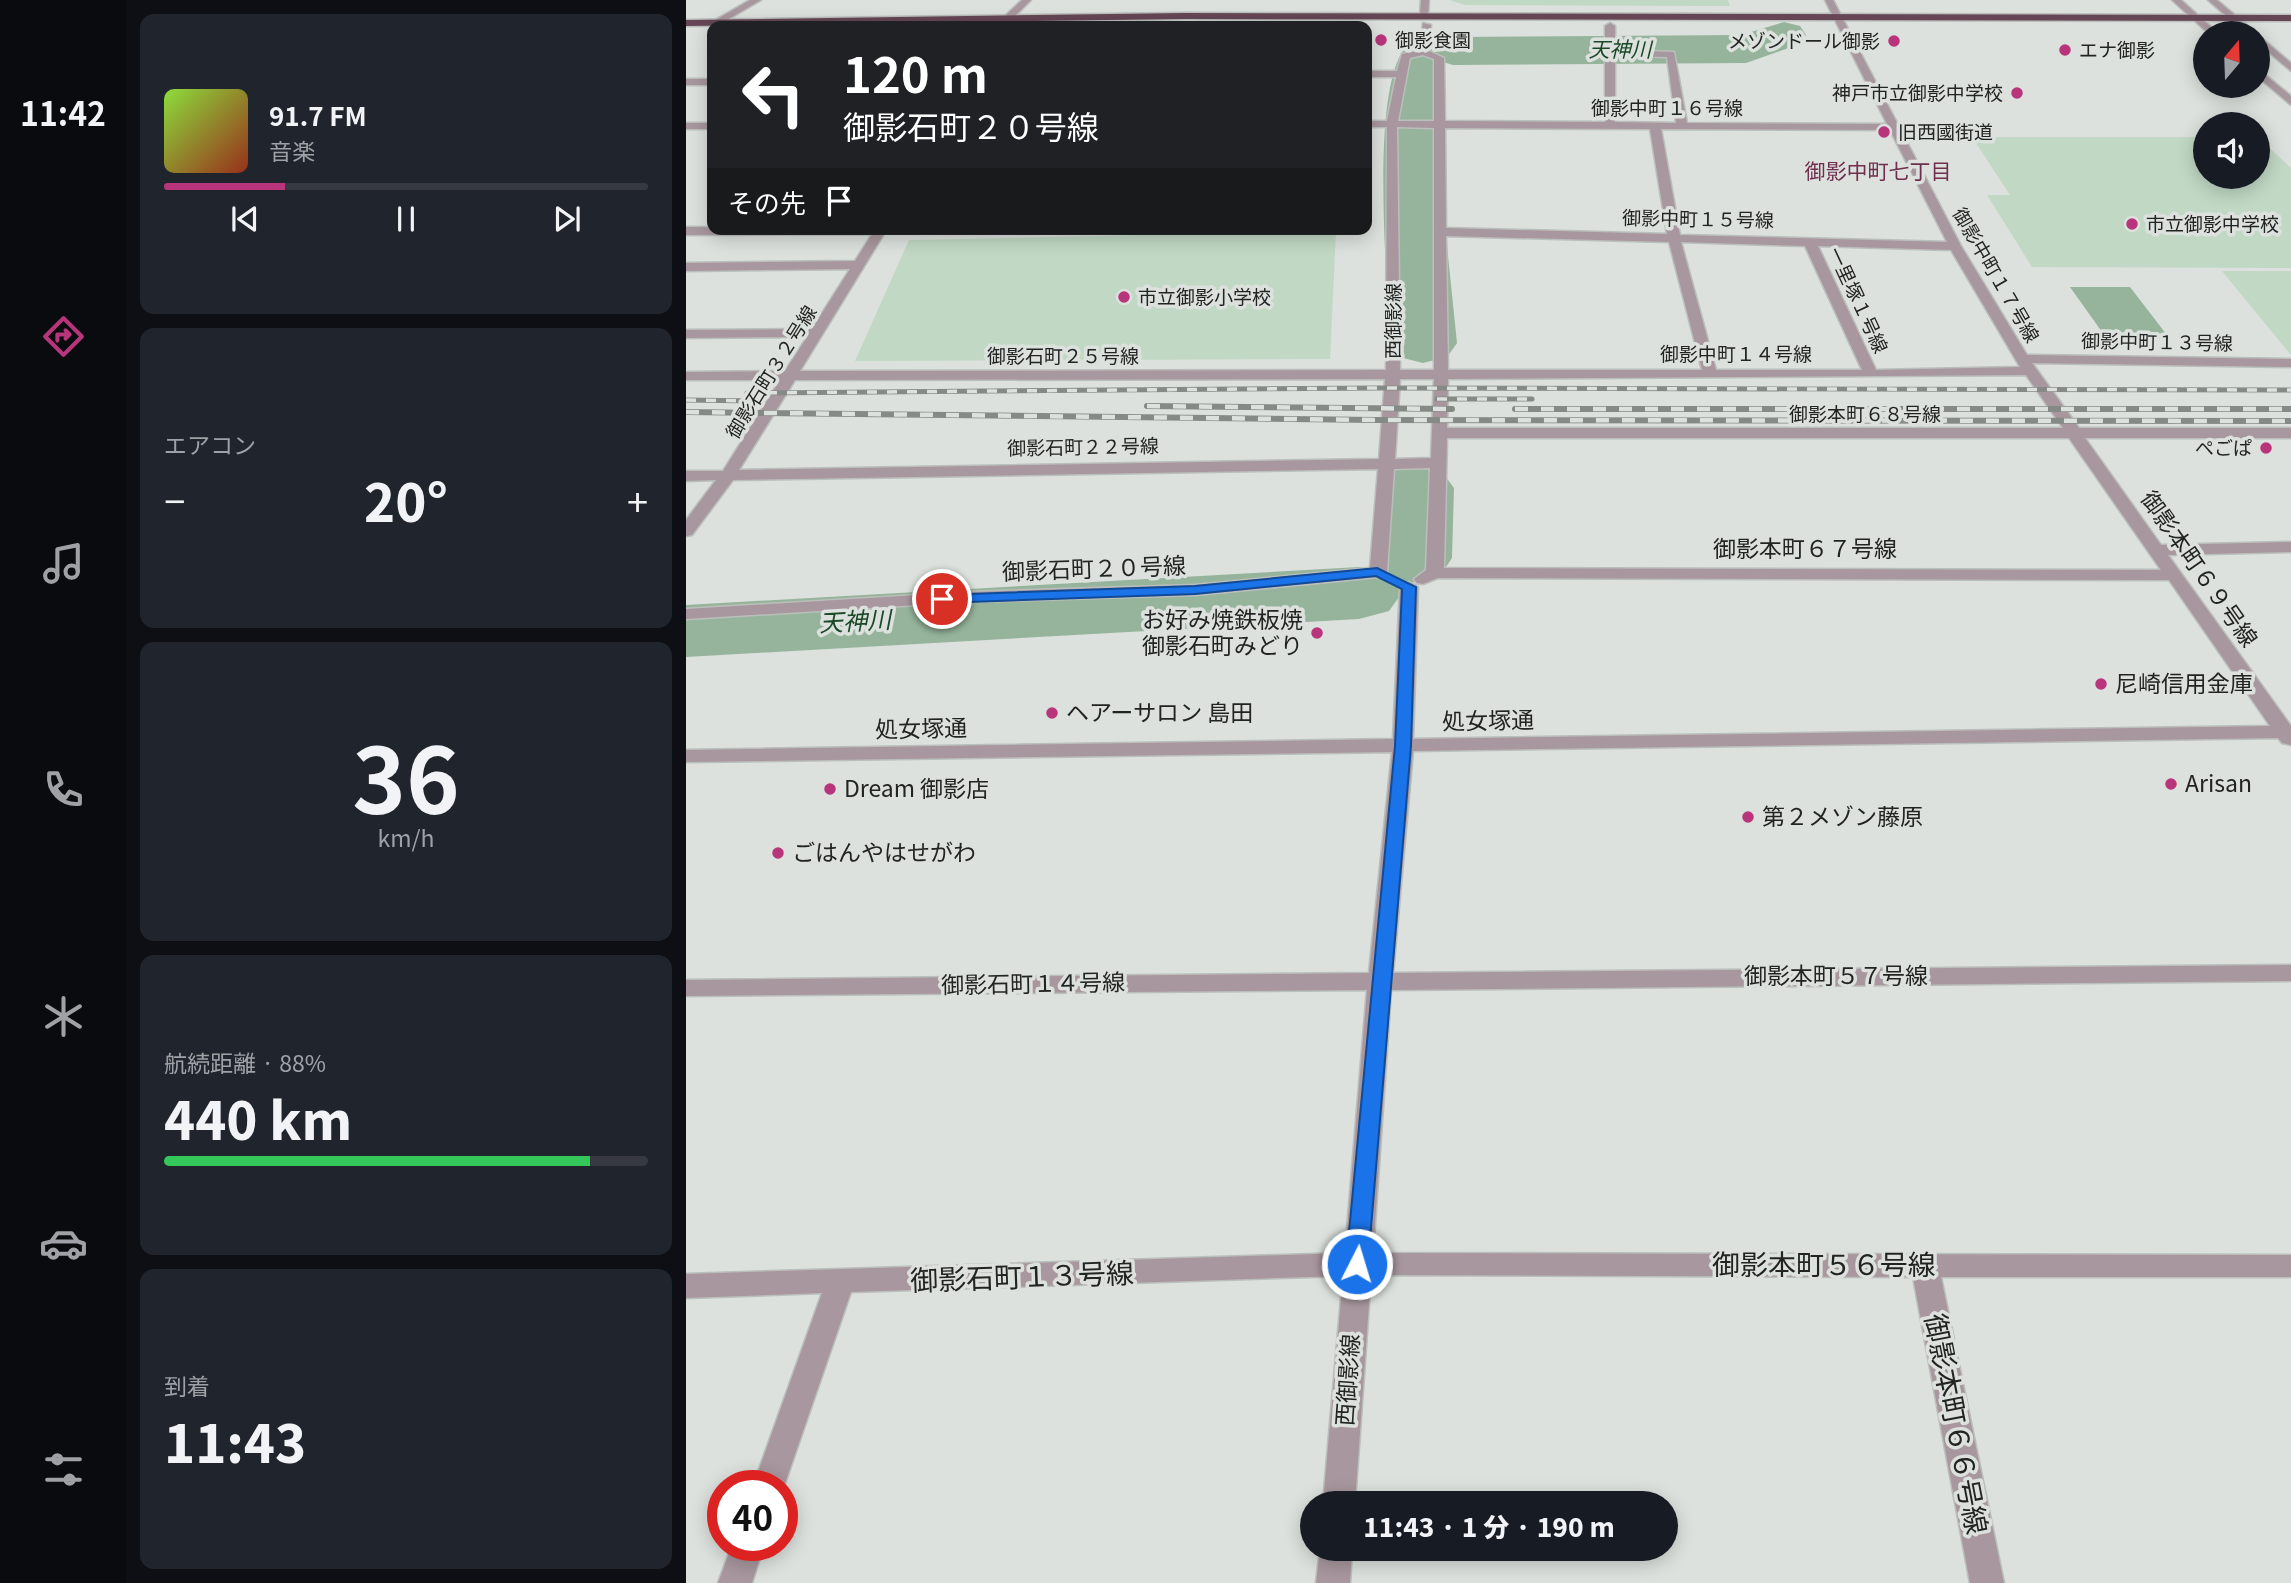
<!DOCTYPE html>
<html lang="ja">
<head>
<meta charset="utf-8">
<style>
	:root { --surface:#171b24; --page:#20242c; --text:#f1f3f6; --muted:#9ea1a6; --line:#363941; --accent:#b8357c }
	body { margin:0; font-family:Georgia,"Noto Sans JP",serif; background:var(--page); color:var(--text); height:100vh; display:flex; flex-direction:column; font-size:26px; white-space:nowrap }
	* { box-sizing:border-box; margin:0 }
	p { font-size:23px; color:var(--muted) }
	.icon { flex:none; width:38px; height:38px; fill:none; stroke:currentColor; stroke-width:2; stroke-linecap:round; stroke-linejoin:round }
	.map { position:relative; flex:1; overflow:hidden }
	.panel { display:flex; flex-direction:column; gap:14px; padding:14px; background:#0d0f14; width:560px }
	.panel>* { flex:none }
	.guide { position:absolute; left:21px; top:21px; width:665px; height:214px; border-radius:14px; box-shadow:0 4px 18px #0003; background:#202124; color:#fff; overflow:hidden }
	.needle { width:46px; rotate:19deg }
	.fabs { position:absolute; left:1507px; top:21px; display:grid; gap:14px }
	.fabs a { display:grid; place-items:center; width:77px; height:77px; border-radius:50%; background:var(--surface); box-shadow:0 4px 18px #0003; font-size:35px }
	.speed { position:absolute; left:21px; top:1470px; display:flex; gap:14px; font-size:35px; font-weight:700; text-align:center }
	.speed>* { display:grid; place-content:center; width:91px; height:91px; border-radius:50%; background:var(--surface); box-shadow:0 4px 18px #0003; line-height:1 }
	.speed .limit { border:10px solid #d22; background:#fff; color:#111 }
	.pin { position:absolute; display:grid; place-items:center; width:60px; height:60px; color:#fff; margin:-30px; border:4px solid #fff; border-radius:50%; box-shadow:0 2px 7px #0007 }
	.me { position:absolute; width:77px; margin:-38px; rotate:5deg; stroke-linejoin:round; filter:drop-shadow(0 0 5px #0008) }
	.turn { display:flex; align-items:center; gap:24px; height:147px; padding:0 21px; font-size:32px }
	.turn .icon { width:91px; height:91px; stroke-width:2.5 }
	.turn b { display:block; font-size:49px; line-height:60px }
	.then { display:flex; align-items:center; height:66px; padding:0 21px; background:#0003; gap:14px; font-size:26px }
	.big { font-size:52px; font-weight:800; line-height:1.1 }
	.panel .widget { flex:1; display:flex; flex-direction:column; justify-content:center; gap:10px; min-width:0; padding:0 24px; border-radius:14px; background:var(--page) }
	.panel .dial { align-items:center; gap:0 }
	.dial b { font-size:91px; line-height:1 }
	.song { display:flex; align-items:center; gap:21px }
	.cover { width:84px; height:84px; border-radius:10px; background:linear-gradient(135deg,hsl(90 70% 55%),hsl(10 70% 35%)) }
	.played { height:7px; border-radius:4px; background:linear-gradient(90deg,var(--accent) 25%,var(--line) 25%) }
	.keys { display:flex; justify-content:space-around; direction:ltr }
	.heat { display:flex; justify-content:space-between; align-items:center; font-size:38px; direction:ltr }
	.charge { height:10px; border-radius:5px; background:linear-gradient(90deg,#34c759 88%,var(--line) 0) }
	.trip { position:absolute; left:614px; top:1491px; width:378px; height:70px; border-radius:35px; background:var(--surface); box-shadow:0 4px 18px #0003; font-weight:800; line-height:70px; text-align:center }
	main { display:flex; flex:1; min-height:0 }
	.dock { display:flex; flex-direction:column; width:126px; justify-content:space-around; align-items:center; background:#090b0e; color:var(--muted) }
	.dock .icon { width:49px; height:49px }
	.dock .selected { color:var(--accent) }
	.dock b { font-size:32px; color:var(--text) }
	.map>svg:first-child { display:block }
	.green { fill:#c0d8c4 }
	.forest { fill:#96b49b }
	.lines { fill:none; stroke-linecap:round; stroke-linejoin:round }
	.river { fill:#96b49b; fill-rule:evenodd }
	.minor-casing { stroke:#bbbfbc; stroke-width:3 }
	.highway-casing { stroke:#bbbfbc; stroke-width:3 }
	.minor { fill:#a8979e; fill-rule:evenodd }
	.highway { fill:#664654; fill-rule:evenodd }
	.rail-far1-casing { stroke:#868a87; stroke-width:5 }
	.rail-casing { stroke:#868a87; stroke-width:6 }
	.rail-far1 { stroke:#dce1dd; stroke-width:3.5; stroke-dasharray:10; stroke-linecap:butt }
	.rail { stroke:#dce1dd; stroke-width:4.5; stroke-dasharray:13; stroke-linecap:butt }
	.route { fill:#1a73e8; stroke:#114b97; stroke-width:2 }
	.poi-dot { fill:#b8357c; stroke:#dce1dd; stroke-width:2.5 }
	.labels { text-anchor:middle; stroke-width:7; stroke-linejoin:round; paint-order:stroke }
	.far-poi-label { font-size:19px; fill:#222423; stroke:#dce1dd; text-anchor:start }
	.far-street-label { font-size:19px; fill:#222423; stroke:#dce1dd }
	.far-water-label { font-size:21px; font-style:italic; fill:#1a4927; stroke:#dce1dd }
	.far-neighbourhood-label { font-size:21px; fill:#6f2e4e; stroke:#dce1dd }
	.street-label { font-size:23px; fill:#222423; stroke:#dce1dd }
	.poi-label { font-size:23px; fill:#222423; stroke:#dce1dd; text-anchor:start }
	.water-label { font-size:24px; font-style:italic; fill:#1a4927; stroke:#dce1dd }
	.near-street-label { font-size:28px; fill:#222423; stroke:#dce1dd }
</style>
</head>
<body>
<main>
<nav class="dock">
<b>11:42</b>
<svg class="icon selected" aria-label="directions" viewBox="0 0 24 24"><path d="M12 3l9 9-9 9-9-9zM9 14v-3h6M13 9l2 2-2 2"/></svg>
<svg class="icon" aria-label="music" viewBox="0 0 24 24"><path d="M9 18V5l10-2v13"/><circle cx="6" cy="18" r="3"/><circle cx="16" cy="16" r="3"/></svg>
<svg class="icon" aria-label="phone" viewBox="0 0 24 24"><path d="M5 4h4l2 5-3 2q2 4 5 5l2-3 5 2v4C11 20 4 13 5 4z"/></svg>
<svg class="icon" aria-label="climate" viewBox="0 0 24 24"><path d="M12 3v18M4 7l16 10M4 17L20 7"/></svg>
<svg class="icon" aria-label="car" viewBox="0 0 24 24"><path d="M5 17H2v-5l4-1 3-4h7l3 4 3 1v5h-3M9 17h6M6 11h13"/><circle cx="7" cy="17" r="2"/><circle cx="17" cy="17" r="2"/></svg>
<svg class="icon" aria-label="filters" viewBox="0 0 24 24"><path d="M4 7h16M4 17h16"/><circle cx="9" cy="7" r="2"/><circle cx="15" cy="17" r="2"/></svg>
</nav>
<section class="panel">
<div class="widget">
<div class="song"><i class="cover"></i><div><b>91.7 FM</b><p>音楽</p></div></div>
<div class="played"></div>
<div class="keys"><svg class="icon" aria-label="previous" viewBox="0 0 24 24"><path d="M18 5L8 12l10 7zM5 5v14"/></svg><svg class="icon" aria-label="pause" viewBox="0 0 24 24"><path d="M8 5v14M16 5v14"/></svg><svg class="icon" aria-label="next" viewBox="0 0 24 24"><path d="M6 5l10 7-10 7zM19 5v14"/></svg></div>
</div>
<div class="widget"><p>エアコン</p>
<div class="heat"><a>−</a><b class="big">20°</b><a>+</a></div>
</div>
<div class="widget dial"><b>36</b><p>km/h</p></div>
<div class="widget"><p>航続距離 · 88%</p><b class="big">440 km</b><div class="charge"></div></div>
<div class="widget"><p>到着</p><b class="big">11:43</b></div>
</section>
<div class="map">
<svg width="1605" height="1583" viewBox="0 0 1605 1583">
	<rect width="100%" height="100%" fill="#dce1dd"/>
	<g class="green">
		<path d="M763 0H1042L1044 6 779 5Z"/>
		<path d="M1286 137H1519V177H1572V137L1605 168V268L1346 267 1301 195H1324Z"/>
		<path d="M650 231 644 359 169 361 223 240Z"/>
		<path d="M1536 271H1605V354H1604Z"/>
	</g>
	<path class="forest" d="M1384 287H1444L1484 339H1421Z"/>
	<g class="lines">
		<g class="river">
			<path d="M1098 22 1114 26 1120 35 1114 44 1060 63 767 65 757 62 748 120 771 343 761 357 737 363 713 357 703 343C702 278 684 97 718 49L734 45 746 48 751 41 767 37 1055 35Z"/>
			<path d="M729 465 756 472 768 488 766 558 754 576 725 583 705 578 716 593 703 611 673 619 0 657V605L673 567 694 573 684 558 690 488 702 472Z"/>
		</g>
		<defs>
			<g id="minor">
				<path d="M64 0H75L34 24 26 22Z"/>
				<path d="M336 0H345L326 19H320V15Z"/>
				<path d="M735 0H743L742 18 734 16Z"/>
				<path d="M1139 0H1147L1275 246 1341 355 1605 359V367L1346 363 1393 428H1605V438H1399L1475 545 1605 542V552L1482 555 1605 726V745L1596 743 1592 738 727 751 707 973 1605 965V981L705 990 687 1253 1605 1255V1277H1255L1318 1583H1284L1227 1277 685 1275 669 1503H637L657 1276 165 1292 96 1492V1486H67L136 1293 0 1298V1274L659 1253 681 990 0 996V980L683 973 706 752 0 762V750L707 739 714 587 723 582 732 587 727 739 1584 726 1483 580 752 578 737 584 731 583 728 579 740 570 744 468 708 469 701 572 692 577 509 595 282 602 0 619V609L282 592 509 585 684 568 692 469 47 480 6 535 0 536V520L30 480 0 481V471H37L94 380H0V372L99 371 121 337 0 338V330L126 329 164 269 0 271V263L169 261 186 234 0 235V227L201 229 114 371 700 370 701 127H681V121H701L710 77H681V71H711L716 54 733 50 737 23 745 25 743 51 758 58 759 121 919 122V26L924 23 929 26V50L988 52 1001 123 1201 124ZM737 55 748 59V121H712L724 58ZM929 56 981 57 990 123 929 122ZM711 127 748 128V370H714ZM759 128 964 129 981 234 760 228ZM975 129 1204 130 1261 242 994 235ZM760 236 983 242 1016 370H762ZM995 242 1119 246 1176 370H1030ZM1132 246 1265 250 1334 367 1190 370ZM1340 375 1377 428H761L762 379ZM699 379 693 459 53 470 109 380ZM714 379H748L745 458 709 459ZM761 438H1383L1475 570 758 568Z"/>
				<path d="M1486 0H1495L1532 33H1522Z"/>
				<path d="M1522 0H1531L1570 33H1560Z"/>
				<path d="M1572 35 1605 63V71L1572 43Z"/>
				<path d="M1572 69 1605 96V105L1572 77Z"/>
				<rect x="0" y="79" width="26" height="6"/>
				<rect x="0" y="123" width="26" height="6"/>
				<path d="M46 1545H78L66 1583H32Z"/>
				<path d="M634 1549H666L664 1583H630Z"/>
			</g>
			<path id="highway" d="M499 13 1605 15V21L499 19 0 26V20Z"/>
		</defs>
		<use href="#minor" class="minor-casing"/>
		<use href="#highway" class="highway-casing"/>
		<use href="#minor" class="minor"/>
		<use href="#highway" class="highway"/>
		<defs>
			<g id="rail-far1">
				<path d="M61 393 693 388 1605 390"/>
				<path d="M751 399H846"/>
				<path d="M0 400 69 401"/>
			</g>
			<g id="rail">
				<path d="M64 401H69"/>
				<path d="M461 406 766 409"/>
				<path d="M829 409H1605"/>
				<path d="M0 412 689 420 1605 421"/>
			</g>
		</defs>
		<use href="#rail-far1" class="rail-far1-casing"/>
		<use href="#rail" class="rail-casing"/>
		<use href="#rail-far1" class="rail-far1"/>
		<use href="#rail" class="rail"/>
	</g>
	<path class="route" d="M691 568 730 587 725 746 682 1264 679 1270 671 1273 663 1270 660 1264 709 746 716 589 690 576 509 594 256 603 250 599 256 595 509 586Z"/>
	<g class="poi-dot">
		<circle cx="695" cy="40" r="7"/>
		<circle cx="1208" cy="41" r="7"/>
		<circle cx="1379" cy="50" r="7"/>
		<circle cx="1331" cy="93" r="7"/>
		<circle cx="1198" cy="132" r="7"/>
		<circle cx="1446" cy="224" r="7"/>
		<circle cx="438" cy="297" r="7"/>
		<circle cx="1580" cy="448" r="7"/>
		<circle cx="631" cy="633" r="7"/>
		<circle cx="1415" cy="684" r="7"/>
		<circle cx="366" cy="713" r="7"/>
		<circle cx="1485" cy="784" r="7"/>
		<circle cx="144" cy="789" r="7"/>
		<circle cx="1062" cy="817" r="7"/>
		<circle cx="92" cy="853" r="7"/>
	</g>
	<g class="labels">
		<g class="far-poi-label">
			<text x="709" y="47">御影食園</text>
			<text x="1194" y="48" text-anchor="end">メゾンドール御影</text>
			<text x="1393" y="57">エナ御影</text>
			<text x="1317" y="100" text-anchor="end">神戸市立御影中学校</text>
			<text x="1212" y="139">旧西國街道</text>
			<text x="1460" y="231">市立御影中学校</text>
			<text x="452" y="304">市立御影小学校</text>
			<text x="1566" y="455" text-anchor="end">ぺごぱ</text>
		</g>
		<g class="far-street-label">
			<text x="981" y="115">御影中町１６号線</text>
			<text transform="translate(1012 219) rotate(1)" y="7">御影中町１５号線</text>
			<text transform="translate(1310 275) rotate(60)" y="7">御影中町１７号線</text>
			<text transform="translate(1172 300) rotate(65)" y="7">一里塚１号線</text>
			<text transform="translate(707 321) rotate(-90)" y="7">西御影線</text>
			<text transform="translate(1471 342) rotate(1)" y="7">御影中町１３号線</text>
			<text x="1050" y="361">御影中町１４号線</text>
			<text x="377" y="363">御影石町２５号線</text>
			<text transform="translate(85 372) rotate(-58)" y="7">御影石町３２号線</text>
			<text x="1179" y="421">御影本町６８号線</text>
			<text transform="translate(397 447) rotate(-1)" y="7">御影石町２２号線</text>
		</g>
		<g class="far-water-label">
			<text x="934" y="57">天神川</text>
		</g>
		<g class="far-neighbourhood-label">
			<text x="1192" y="179">御影中町七丁目</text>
		</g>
		<g class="street-label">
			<text x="1119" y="557">御影本町６７号線</text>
			<text transform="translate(408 569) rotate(-2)" y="8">御影石町２０号線</text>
			<text transform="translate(1513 569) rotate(55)" y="8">御影本町６９号線</text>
			<text transform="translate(802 721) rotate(-1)" y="8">処女塚通</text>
			<text transform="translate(235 729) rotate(-1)" y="8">処女塚通</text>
			<text x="1150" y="984">御影本町５７号線</text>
			<text transform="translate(347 984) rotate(-1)" y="8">御影石町１４号線</text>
			<text transform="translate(662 1380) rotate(-86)" y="8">西御影線</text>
		</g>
		<g class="poi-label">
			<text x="617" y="628" text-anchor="end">お好み焼鉄板焼<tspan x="617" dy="26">御影石町みどり</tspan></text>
			<text x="1429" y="692">尼崎信用金庫</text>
			<text x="380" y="721">ヘアーサロン 島田</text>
			<text x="1499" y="792">Arisan</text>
			<text x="158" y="797">Dream 御影店</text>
			<text x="1076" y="825">第２メゾン藤原</text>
			<text x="106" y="861">ごはんやはせがわ</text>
		</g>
		<g class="water-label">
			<text transform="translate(169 622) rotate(-3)" y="8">天神川</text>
		</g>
		<g class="near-street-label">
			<text x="1138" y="1275">御影本町５６号線</text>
			<text transform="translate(336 1277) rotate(-2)" y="10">御影石町１３号線</text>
			<text transform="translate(1270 1424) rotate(79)" y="10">御影本町６６号線</text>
		</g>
	</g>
</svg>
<div class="fabs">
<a><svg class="needle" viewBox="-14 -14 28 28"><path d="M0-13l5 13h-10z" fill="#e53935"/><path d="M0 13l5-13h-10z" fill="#9ea1a6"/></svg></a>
<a><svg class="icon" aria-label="sound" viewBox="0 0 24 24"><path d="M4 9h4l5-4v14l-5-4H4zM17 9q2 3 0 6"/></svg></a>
</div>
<div class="speed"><div class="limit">40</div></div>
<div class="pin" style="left:256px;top:599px;background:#d93025"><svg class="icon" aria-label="arrive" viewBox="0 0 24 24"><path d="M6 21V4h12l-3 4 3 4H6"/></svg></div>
<svg class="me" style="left:671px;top:1264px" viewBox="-20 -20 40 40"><circle r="17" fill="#1a73e8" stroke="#fff" stroke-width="3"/><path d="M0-11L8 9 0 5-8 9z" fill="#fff"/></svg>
<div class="trip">11:43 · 1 分 · 190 m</div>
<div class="guide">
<div class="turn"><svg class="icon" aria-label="left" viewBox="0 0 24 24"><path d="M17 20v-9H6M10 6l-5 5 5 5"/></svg><div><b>120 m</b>御影石町２０号線</div></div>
<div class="then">その先<svg class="icon" aria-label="arrive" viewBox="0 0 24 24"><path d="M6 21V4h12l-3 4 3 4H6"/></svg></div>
</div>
</div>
</main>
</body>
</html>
